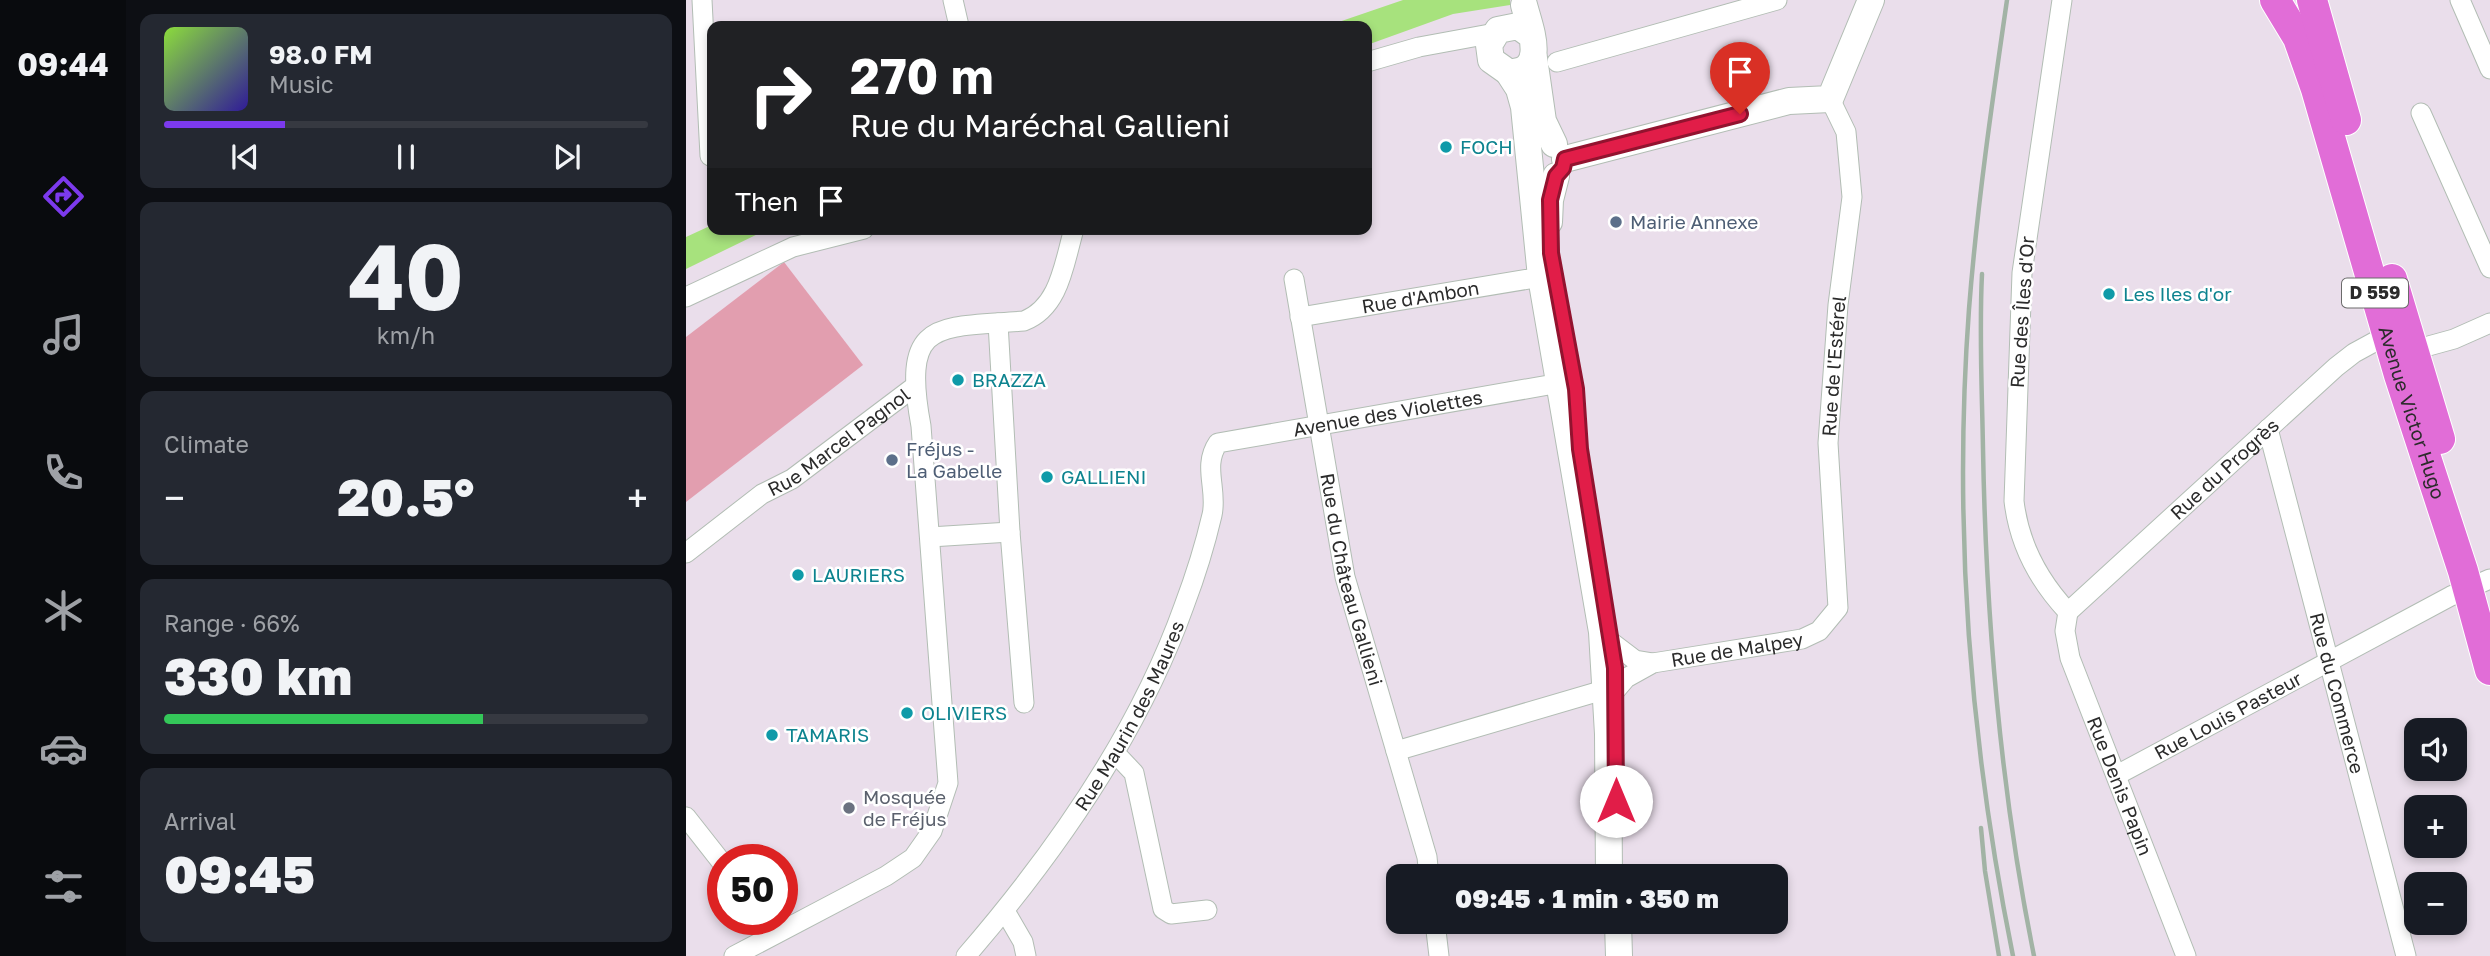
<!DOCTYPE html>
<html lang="en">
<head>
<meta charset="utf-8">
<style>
	:root { --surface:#171b24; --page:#242831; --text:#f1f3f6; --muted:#9ea1a6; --line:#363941; --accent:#7c3aed }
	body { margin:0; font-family:"Golos Text",sans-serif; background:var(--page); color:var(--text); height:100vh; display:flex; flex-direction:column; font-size:26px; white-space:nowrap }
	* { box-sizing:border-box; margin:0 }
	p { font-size:23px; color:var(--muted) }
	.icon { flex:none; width:38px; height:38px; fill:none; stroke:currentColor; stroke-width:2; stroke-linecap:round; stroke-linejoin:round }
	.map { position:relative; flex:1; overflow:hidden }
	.drawer { display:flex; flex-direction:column; gap:14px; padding:14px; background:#0d0f14; width:560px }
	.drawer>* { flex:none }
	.guide { position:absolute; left:21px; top:21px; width:665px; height:214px; border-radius:14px; box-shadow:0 4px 10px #0003; background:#202124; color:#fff; overflow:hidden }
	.tools { position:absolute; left:1718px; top:718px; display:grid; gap:14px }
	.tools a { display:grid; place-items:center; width:63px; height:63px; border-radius:14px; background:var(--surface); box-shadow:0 4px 10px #0003; font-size:35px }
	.speed { position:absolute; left:21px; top:844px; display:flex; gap:14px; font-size:35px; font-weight:700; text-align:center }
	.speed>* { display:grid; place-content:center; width:91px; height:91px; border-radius:50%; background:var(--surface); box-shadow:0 4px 10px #0003; line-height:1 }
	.speed .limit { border:10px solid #d22; background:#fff; color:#111 }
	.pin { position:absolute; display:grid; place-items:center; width:60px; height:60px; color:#fff; margin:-72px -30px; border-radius:50% 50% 50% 0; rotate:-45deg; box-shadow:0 0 7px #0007 }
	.pin .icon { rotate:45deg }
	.me { position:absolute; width:77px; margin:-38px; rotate:0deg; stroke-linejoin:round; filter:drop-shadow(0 0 5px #0008) }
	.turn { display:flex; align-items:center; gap:24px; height:147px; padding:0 28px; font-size:32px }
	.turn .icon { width:91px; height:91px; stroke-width:2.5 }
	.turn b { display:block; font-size:49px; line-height:60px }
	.then { display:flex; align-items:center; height:66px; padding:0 28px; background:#0003; gap:14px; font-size:26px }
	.big { font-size:52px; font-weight:800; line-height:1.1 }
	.drawer .tile { flex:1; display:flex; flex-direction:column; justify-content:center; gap:10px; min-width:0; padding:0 24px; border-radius:14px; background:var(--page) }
	.drawer .dial { align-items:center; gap:0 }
	.dial b { font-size:91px; line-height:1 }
	.song { display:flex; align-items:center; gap:21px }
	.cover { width:84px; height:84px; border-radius:10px; background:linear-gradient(135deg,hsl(90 70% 55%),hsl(250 70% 35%)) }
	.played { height:7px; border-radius:4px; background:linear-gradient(90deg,var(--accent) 25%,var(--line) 25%) }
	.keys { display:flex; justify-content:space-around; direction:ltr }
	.heat { display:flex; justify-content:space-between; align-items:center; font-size:38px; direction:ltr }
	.charge { height:10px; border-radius:5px; background:linear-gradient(90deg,#34c759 66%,var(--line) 0) }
	.trip { position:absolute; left:700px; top:864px; width:402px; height:70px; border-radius:14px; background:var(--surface); box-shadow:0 4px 10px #0003; font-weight:800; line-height:70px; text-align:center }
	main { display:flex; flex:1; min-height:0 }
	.tab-bar { display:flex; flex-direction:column; width:126px; justify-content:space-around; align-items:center; background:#090b0e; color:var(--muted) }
	.tab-bar .icon { width:49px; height:49px }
	.tab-bar .selected { color:var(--accent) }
	.tab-bar b { font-size:32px; color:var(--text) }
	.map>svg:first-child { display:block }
	.pitch { fill:#e29eaf }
	.water { fill:#a7e27d }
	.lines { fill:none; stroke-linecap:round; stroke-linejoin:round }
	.street-casing { stroke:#b2bdb4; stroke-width:21 }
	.secondary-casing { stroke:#b2bdb4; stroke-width:28 }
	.primary-casing { stroke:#fff; stroke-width:32 }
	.street { stroke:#fff; stroke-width:19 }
	.secondary { stroke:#fff; stroke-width:26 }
	.primary { stroke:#e16dd7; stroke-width:30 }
	.rail { stroke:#a2b3a5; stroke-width:4.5 }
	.route-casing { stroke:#92132f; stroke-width:18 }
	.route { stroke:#e11d48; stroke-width:12 }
	.culture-dot { fill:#0f9aa8; stroke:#fff; stroke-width:2.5 }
	.service-dot { fill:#5c6f8a; stroke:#fff; stroke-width:2.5 }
	.worship-dot { fill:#6b7280; stroke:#fff; stroke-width:2.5 }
	.labels { text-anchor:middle; stroke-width:5; stroke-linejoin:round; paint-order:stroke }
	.shield { fill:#fff; stroke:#6b6b6b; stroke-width:2 }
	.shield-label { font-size:18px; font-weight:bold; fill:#2b2b2b }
	.culture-label { font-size:19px; fill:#0d838f; stroke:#fff; text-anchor:start }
	.service-label { font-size:19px; fill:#4e5e75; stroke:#fff; text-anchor:start }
	.street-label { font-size:19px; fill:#2b2b2b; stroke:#fff }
	.worship-label { font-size:19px; fill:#5b616d; stroke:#fff; text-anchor:start }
</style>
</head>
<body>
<main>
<nav class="tab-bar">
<b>09:44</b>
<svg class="icon selected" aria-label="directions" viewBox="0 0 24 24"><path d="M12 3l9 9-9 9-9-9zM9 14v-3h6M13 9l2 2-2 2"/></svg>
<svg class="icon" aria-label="music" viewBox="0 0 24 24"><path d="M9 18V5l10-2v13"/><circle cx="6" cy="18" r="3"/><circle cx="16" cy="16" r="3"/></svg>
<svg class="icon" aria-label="phone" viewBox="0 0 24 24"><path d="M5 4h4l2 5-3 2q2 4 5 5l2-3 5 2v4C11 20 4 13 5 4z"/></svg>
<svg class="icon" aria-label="climate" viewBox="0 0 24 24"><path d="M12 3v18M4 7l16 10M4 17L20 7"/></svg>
<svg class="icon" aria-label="car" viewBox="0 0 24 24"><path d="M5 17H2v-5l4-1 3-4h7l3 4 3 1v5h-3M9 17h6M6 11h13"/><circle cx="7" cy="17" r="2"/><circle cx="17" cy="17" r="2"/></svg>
<svg class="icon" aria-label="filters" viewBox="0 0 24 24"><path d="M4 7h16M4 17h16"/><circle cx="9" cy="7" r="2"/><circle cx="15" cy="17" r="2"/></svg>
</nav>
<section class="drawer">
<div class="tile">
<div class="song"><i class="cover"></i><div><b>98.0 FM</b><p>Music</p></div></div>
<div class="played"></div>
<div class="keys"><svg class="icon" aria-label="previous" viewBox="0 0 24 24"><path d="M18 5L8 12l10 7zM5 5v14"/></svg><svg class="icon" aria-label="pause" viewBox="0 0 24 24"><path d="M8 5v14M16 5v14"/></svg><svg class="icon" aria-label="next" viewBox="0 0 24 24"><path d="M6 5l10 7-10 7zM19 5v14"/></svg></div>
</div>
<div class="tile dial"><b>40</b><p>km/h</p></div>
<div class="tile"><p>Climate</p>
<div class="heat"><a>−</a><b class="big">20.5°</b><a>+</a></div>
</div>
<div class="tile"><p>Range · 66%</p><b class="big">330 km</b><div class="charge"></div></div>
<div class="tile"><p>Arrival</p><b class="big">09:45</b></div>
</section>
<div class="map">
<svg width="1804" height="956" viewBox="0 0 1804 956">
	<rect width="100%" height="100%" fill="#eadeeb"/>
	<path class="pitch" d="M98 262 177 365 0 502V337Z"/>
	<g class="water">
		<path d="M717 0H824V5L767 14 681 45V26H641Z"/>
		<path d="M26 225V229H82L0 269V237Z"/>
	</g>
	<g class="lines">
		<defs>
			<g id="street">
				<path d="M16 0 24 156"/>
				<path d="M267 0 273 26"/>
				<path d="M1376 0 1336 273 1328 501C1333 544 1352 580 1382 612"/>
				<path d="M1774 0 1804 69"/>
				<path d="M681 62 733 47 809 33"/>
				<path d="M871 62 1091 0"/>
				<path d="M1735 113 1804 268"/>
				<path id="s1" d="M608 279 659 577 741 857 743 877"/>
				<path d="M0 297 107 247 178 229"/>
				<path id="s2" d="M614 317 855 277"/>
				<path d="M312 323 324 532 338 703"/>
				<path d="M1728 350 1768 339 1804 323"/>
				<path id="s3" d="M1582 429 1720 956"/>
				<path d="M244 537 324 532"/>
				<path id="s4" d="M0 553 76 494 106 479 228 387"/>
				<path id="s5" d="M1382 612 1650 367 1668 353 1701 335"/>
				<path id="s6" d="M1382 612 1379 631 1384 658 1500 956"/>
				<path d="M924 641 949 660 967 663"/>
				<path id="s7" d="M929 691 940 678 967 663 1116 639 1133 631 1152 608 1142 443 1152 305 1166 197 1160 132 1144 99"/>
				<path d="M710 751 921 689"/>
				<path d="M430 754 448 773 477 909 485 914 521 910"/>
				<path id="s8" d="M1431 775 1765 596 1804 579"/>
				<path d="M0 817 37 864"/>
				<path d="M319 911 337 942 340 956"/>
				<path d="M749 922 753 956"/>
				<path d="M48 956 200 876 227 858 246 831 262 783 235 426C215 318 251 328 338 321 374 307 378 263 388 229"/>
				<path id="s9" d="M280 956C369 853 452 735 498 606 509 577 519 545 526 515 532 490 516 466 532 443L874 383"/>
			</g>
			<g id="secondary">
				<path d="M838 5C844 28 863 73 822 72L805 60 803 45 812 30 832 26 846 36"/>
				<path d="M848 58 857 121 868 144"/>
				<path d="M822 72 833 89 838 107 855 277 916 632 922 734 923 877"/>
				<path d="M879 159 1103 101 1144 99 1185 0"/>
				<path d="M863 222 864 200 870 176"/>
				<path d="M932 922 933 956"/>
			</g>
			<g id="primary">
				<path id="s10" d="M1589 0 1612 38 1630 89 1713 375 1777 571 1804 670"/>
				<path d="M1626 0 1660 120"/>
				<path d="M1706 279 1754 439"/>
			</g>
		</defs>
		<use href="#street" class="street-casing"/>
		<use href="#secondary" class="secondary-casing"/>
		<use href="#primary" class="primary-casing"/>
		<use href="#street" class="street"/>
		<use href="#secondary" class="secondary"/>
		<use href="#primary" class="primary"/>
		<g class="rail">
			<path d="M1321 0C1306 103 1291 206 1283 309 1267 526 1284 744 1327 956"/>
			<path d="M1296 274C1293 332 1296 390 1297 449 1300 620 1314 788 1348 956"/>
			<path d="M1295 828 1299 871 1313 956"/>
		</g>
	</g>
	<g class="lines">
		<defs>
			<path id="route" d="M930 801 929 668 894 449 890 389 865 253 864 200 870 176 877 168 879 159 1054 114"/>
		</defs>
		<use href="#route" class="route-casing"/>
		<use href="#route" class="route"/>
	</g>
	<g class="culture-dot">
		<circle cx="760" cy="147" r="7"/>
		<circle cx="1423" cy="294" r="7"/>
		<circle cx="272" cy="380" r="7"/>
		<circle cx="361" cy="477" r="7"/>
		<circle cx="112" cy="575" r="7"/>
		<circle cx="221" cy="713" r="7"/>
		<circle cx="86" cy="735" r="7"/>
	</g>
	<g class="service-dot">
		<circle cx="930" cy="222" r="7"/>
		<circle cx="206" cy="460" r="7"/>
	</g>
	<circle class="worship-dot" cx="163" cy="808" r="7"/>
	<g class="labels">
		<rect class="shield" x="1656" y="278.5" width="66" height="29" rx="5"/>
		<g class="shield-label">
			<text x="1689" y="299">D 559</text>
		</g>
		<g class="culture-label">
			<text x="774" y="154">FOCH</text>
			<text x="1437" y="301">Les Iles d'or</text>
			<text x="286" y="387">BRAZZA</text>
			<text x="375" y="484">GALLIENI</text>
			<text x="126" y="582">LAURIERS</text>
			<text x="235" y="720">OLIVIERS</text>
			<text x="100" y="742">TAMARIS</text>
		</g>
		<g class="service-label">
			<text x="944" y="229">Mairie Annexe</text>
			<text x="220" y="456">Fréjus -<tspan x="220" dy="22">La Gabelle</tspan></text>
		</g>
		<g class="street-label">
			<text dy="7" stroke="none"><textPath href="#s2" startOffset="122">Rue d'Ambon</textPath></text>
			<text transform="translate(1336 312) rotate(-86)" y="7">Rue des Îles d'Or</text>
			<text dy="7" stroke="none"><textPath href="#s7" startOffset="490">Rue de l'Estérel</textPath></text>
			<text dy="7" stroke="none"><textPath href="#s9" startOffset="756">Avenue des Violettes</textPath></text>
			<text dy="7" stroke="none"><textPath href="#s10" startOffset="436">Avenue Victor Hugo</textPath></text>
			<text dy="7" stroke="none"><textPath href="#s4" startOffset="189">Rue Marcel Pagnol</textPath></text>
			<text dy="7" stroke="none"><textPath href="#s5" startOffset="212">Rue du Progrès</textPath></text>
			<text dy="7" stroke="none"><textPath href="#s1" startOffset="306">Rue du Château Gallieni</textPath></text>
			<text dy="7" stroke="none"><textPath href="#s7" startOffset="133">Rue de Malpey</textPath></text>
			<text dy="7" stroke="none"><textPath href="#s3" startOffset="273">Rue du Commerce</textPath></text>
			<text dy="7" stroke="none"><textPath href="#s9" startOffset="292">Rue Maurin des Maures</textPath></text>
			<text dy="7" stroke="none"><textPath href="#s8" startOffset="126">Rue Louis Pasteur</textPath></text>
			<text dy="7" stroke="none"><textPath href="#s6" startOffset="184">Rue Denis Papin</textPath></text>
		</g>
		<g class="worship-label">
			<text x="177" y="804">Mosquée<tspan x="177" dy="22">de Fréjus</tspan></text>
		</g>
	</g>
</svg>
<div class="tools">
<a><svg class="icon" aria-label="sound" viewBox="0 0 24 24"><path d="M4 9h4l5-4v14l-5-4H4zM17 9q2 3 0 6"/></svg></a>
<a>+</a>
<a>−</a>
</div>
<div class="speed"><div class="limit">50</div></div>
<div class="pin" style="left:1054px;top:114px;background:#d93025"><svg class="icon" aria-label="arrive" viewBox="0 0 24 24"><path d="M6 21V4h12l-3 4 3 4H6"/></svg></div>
<svg class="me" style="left:930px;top:801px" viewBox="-20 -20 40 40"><circle r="19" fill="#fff"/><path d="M0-13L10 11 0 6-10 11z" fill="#e11d48"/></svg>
<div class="trip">09:45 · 1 min · 350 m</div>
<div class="guide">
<div class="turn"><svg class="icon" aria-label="right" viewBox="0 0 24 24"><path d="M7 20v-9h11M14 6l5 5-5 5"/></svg><div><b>270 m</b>Rue du Maréchal Gallieni</div></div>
<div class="then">Then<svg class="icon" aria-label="arrive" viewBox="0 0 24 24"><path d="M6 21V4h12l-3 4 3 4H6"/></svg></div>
</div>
</div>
</main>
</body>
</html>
